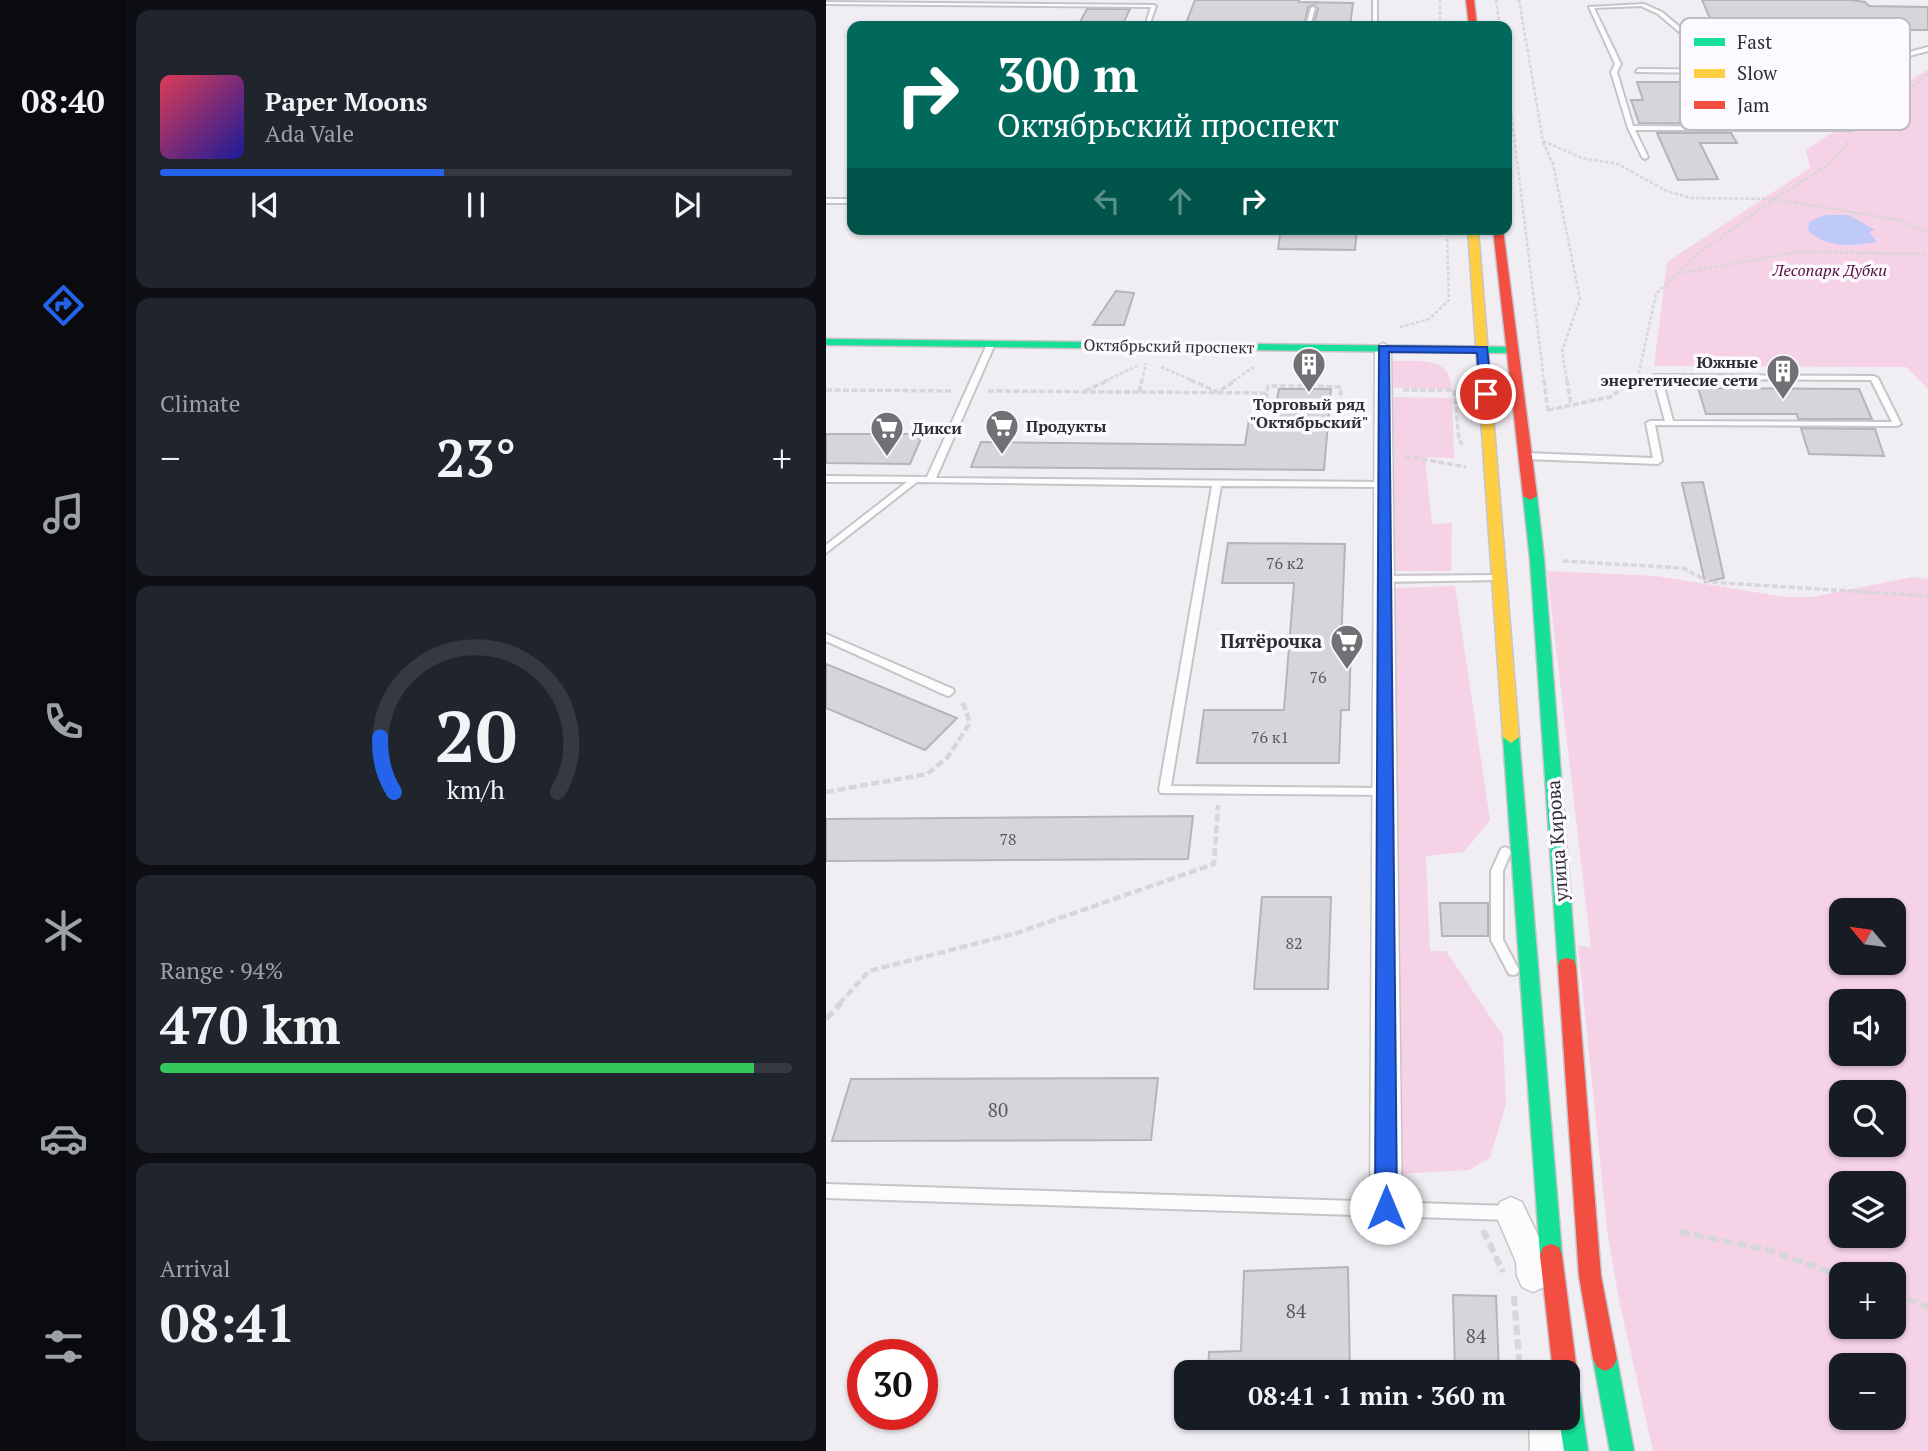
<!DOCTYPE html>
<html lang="en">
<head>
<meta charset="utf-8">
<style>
	:root { --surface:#171b24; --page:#20242c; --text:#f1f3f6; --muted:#9ea1a6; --line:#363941; --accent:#2563eb }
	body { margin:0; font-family:"PT Serif",serif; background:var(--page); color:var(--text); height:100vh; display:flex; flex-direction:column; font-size:26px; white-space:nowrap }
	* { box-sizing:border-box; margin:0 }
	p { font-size:23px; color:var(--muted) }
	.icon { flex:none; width:38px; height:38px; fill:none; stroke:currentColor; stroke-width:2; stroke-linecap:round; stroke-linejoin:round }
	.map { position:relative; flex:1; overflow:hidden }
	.side { display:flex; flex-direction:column; gap:10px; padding:10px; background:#0d0f14; width:700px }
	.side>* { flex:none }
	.banner { position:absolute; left:21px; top:21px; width:665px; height:214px; border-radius:14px; box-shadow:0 2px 5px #0004; background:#00695c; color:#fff; overflow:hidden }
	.needle { width:46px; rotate:299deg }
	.tools { position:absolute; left:1003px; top:898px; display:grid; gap:14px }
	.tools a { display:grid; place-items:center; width:77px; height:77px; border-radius:14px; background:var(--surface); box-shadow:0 2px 5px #0004; font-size:35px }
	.speed { position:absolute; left:21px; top:1339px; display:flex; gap:14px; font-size:35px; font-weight:700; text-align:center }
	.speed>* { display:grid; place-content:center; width:91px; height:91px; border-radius:50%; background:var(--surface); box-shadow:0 2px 5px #0004; line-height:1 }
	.speed .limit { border:10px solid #d22; background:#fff; color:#111 }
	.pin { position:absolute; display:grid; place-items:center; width:60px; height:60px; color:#fff; margin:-30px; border:4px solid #fff; border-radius:50%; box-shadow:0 2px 7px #0007 }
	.me { position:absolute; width:77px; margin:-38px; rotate:0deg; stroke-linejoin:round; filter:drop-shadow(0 0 5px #0008) }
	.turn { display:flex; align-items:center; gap:24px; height:147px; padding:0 35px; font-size:32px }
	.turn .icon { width:91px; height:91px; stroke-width:2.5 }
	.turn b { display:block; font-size:49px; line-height:60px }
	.lanes { display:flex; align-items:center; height:66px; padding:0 35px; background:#0003; justify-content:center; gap:35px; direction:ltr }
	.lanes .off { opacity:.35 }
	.big { font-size:52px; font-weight:600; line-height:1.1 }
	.side .widget { flex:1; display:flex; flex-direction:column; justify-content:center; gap:10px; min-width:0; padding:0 24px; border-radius:14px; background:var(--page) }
	.side .dial { align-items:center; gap:0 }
	.dial svg { height:182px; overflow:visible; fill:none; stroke:var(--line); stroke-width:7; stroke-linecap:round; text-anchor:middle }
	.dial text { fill:var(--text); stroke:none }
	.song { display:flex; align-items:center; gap:21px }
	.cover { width:84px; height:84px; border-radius:10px; background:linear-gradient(135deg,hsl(350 70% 55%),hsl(240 70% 35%)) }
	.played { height:7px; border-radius:4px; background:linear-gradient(90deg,var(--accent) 45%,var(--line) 45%) }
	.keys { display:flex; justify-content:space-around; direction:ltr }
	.heat { display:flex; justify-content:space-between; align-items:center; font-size:38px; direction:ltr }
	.charge { height:10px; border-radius:5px; background:linear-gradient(90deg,#34c759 94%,var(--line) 0) }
	.trip { position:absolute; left:348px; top:1360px; width:406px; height:70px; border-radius:14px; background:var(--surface); box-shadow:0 2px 5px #0004; font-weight:600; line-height:70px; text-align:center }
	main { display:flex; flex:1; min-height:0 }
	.tabs { display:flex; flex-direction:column; width:126px; justify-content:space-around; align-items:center; background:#090b0e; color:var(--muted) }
	.tabs .icon { width:49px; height:49px }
	.tabs .active { color:var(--accent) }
	.tabs b { font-size:32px; color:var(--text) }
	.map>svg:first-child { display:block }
	.green { fill:#f6d2e7; fill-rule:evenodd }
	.water { fill:#bfcaf8 }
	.building { fill:#d7d5da; stroke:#b6b4b9; stroke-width:2 }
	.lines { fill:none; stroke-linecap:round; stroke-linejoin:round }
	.lane-casing { stroke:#c7c4c9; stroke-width:4 }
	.street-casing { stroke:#c7c4c9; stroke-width:3 }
	.fast-casing { stroke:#c7c4c9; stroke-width:3 }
	.slow-casing { stroke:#c7c4c9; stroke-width:3 }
	.jam-casing { stroke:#c7c4c9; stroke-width:3 }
	.path-far3 { stroke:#d7d6d8; stroke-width:2.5; stroke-dasharray:3.5 2; stroke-linecap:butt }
	.path-far2 { stroke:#d7d6d8; stroke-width:3.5; stroke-dasharray:6 2.5; stroke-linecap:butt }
	.path-far1 { stroke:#d7d6d8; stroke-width:4.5; stroke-dasharray:8 3.5; stroke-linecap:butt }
	.path { stroke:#d7d6d8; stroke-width:6; stroke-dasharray:10 4.5; stroke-linecap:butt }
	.lane { fill:#fdfcfd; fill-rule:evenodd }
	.street { fill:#fdfcfd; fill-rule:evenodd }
	.fast { fill:#16e098; fill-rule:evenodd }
	.slow { fill:#ffcf43; fill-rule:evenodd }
	.jam { fill:#f24e42; fill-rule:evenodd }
	.route { fill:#2563eb; stroke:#184099; stroke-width:2 }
	.labels { text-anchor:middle; stroke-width:7; stroke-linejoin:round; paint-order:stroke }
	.far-park-label { font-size:16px; font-style:italic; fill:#550d3d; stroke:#fcfafe }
	.far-street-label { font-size:16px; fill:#2f2d31; stroke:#fcfafe }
	.far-poi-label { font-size:16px; font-weight:bold; fill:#2f2d31; stroke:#fcfafe; text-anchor:start }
	.number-label { font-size:16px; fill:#59575b }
	.poi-label { font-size:19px; font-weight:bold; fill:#2f2d31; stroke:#fcfafe; text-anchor:end }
	.street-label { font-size:19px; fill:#2f2d31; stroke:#fcfafe }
	.near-number-label { font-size:19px; fill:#59575b }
	.key { fill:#fcfafe; stroke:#bebcc0; stroke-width:2 }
	.key-label { font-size:19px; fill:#2f2d31 }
</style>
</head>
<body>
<main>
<nav class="tabs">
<b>08:40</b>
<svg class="icon active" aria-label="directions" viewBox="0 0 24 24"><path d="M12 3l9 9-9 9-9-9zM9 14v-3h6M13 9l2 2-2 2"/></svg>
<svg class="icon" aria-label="music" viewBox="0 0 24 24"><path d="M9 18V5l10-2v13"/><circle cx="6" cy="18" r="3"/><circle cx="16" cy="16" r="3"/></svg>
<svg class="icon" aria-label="phone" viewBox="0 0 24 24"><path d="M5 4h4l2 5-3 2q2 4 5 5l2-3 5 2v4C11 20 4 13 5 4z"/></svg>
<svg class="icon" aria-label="climate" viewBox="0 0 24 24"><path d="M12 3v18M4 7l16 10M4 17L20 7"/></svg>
<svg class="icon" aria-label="car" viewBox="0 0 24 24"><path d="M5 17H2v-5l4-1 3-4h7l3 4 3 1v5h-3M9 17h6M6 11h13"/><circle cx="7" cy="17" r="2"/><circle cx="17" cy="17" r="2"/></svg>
<svg class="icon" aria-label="filters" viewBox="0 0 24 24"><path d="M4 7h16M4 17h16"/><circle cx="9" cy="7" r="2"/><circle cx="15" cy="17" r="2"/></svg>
</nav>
<section class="side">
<div class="widget">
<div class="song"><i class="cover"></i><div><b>Paper Moons</b><p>Ada Vale</p></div></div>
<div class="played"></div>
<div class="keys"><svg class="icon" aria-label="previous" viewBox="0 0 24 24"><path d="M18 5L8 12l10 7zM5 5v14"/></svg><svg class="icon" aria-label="pause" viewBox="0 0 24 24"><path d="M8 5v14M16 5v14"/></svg><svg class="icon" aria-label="next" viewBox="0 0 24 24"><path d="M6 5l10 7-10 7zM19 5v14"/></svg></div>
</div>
<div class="widget"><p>Climate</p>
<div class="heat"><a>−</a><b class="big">23°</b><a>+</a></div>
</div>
<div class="widget dial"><svg viewBox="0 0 100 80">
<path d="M14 69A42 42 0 1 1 86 69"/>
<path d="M14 69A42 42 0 0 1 8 45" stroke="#2563eb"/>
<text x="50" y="56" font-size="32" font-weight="700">20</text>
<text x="50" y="72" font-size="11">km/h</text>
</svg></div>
<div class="widget"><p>Range · 94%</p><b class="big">470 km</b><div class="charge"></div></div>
<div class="widget"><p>Arrival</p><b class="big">08:41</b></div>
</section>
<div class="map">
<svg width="1102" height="1451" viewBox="0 0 1102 1451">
	<rect width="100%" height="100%" fill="#f0edf3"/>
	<g class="green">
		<path d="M1102 69V389L1080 367 828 366 841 262 984 168 980 150Z"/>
		<path d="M563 361C588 362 626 354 625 389L563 388Z"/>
		<path d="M563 397 626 398 628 458 599 457 606 524 626 523 625 571H568Z"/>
		<path d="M721 571 831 576 959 597H986L1086 577 1102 579V1451H827L793 1300 781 1229 752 945 765 948ZM1015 910H1068V962H1015ZM1015 1001H1068V1054H1015ZM1015 1092H1068V1144H1015ZM1015 1183H1068V1236H1015ZM1015 1274H1068V1326H1015ZM1015 1365H1068V1418H1015Z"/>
		<path d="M629 586 664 820 638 852 600 856 604 951H620L677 1036 680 1104 664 1158 643 1170 571 1174 569 588Z"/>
	</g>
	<path class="water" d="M998 215H1023L1049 230 1043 232 1051 242C1027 246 1000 249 982 230L983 222Z"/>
	<g class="building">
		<path d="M369 0H473V2L527 3 524 26H487L492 9 488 5 482 7 478 26H359Z"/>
		<path d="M876 0H1025L1039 2 1043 6 1102 7V30H1062L1069 40H1056L1059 44H1030L1032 47 895 43Z"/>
		<path d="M261 9H304L296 26H252Z"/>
		<path d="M935 76 971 77 993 87 1015 124 813 123 805 100H817L811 82H871L873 87 940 88Z"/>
		<path d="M831 133H905L911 143H874L892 179 852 180Z"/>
		<path d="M455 229H531L529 250 452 249Z"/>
		<path d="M290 291 308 293 298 325H267Z"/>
		<path d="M872 388 1033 389 1046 419H972L971 414H880Z"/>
		<path d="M453 389H505L498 470 145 467 155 442 419 445 423 419H447Z"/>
		<path d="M975 428 1049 429 1058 456 983 454Z"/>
		<path d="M0 434H97L84 464 0 463Z"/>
		<path d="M877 482 898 578 879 582 856 483Z"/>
		<path d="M402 543 519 544 515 643H525L523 710H515L513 763H371L378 710H458L468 583H396Z"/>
		<path d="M0 664 131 718 99 750 0 708Z"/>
		<path d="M367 816 362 859 0 861V819Z"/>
		<path d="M436 897H505L502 989H428Z"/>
		<path d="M614 903H662V936H616Z"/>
		<path d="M332 1078 325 1140 6 1141 25 1079Z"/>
		<path d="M522 1267 524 1372H382L383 1352 415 1351 418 1271Z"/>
		<path d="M627 1295 670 1296 673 1372H629Z"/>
	</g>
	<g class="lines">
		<defs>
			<g id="lane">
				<rect x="547" y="0" width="4" height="26"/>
				<path d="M0 2 328 5 330 6 323 26H319L325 7 0 4Z"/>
				<path d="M818 4 836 12 868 39 887 45 1021 50 1046 57 1072 55 1102 47V51L1072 59 1046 61 1021 54 965 51 975 71 1000 84 1028 129 1027 130H809L822 157 819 159 816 157 802 128 785 72 789 64 763 7ZM815 6 832 14 864 41 884 48 960 51 970 70 812 69 810 72 972 74 996 86 1021 127 807 126 791 72 795 64 768 8Z"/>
				<path d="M487 7 489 8 484 26H480L485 8Z"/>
				<rect x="0" y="199" width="26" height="4"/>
				<path d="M162 342 169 344 110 478 560 482V486L557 487 395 486 345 786 559 788 563 789 565 792 563 795 335 793 333 790 386 486 91 482 0 553V545L81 482H0V476L101 477Z"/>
				<path d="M828 375 1048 376 1052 378 1075 424 1071 426 829 425 836 461 832 464 699 459 695 456 699 453 827 458 820 423 824 421H839L827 377ZM836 379 1045 380 1066 422 847 421Z"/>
				<path d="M671 575 674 576 676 578 674 580 558 582 553 579 558 576Z"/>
				<path d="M0 634 127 689 128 692 123 696 119 695 0 641Z"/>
				<path d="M679 847 683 849 685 852 677 871V940L693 970 691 974 687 975 683 974 665 940V871L675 849Z"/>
				<path d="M0 1184 683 1206 688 1208 690 1213 688 1218 683 1220 0 1198Z"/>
			</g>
			<g id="street">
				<path d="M557 343 565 348 576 1208 571 1219 560 1224 549 1219 544 1208 549 348Z"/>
				<path d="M685 1197 696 1202C707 1228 730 1260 718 1287L707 1292 696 1287 691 1276 690 1262 669 1213 674 1202Z"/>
				<path d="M703 1418H737L740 1451H704Z"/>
			</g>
			<g id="fast">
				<path d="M0 339 686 347 692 350 686 353 0 345Z"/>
				<path d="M704 492 711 496 718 559 750 966 748 972 741 974 734 972 732 966 704 559 697 496Z"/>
				<path d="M685 731 693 737 736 1255 733 1263 725 1266 717 1263 714 1255 677 737Z"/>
				<path d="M779 1347 787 1351 791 1359 808 1451H784L767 1359 771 1351Z"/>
				<path d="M742 1381 750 1385 754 1393 762 1451H738L733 1418H742Z"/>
			</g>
			<path id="slow" d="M642 229H652L693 737 685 743 677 737Z"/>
			<g id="jam">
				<path d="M640 0H648L651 26H643Z"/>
				<path d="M667 229H677L711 496 704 500 697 496Z"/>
				<path d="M741 958 748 960 750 966 775 1276 791 1359 787 1367 779 1371 771 1367 767 1359 753 1276 732 966 734 960Z"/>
				<path d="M725 1244 733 1247 736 1255 751 1372 747 1380 742 1382V1372H727L714 1255 717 1247Z"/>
			</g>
		</defs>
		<use href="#lane" class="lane-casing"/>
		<use href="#street" class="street-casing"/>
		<use href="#fast" class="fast-casing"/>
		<use href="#slow" class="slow-casing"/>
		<use href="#jam" class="jam-casing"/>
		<g class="path-far3">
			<path d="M614 0V26"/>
			<path d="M670 0 674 26"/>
			<path d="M693 0 717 141 756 158 792 164 841 191 865 198 948 199 1072 220 1102 232"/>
			<path d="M681 79 718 381"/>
			<path d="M1038 130 1049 123 1057 110 1102 74"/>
			<path d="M717 142 727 164 754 299 736 351 741 381"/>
			<path d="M856 273 972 252 1102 254"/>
			<path d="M574 327 603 319 623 300 621 237"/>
			<path d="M335 367 368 381"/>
			<path d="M279 381 311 366"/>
			<path d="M316 381 320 363"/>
			<path d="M407 381 428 367"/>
			<path d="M482 381 485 365"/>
			<path d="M806 381 812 377 830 294 871 254 948 199 1002 165 1023 141"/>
		</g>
		<g class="path-far2">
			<path d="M364 380 392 392 410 380"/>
			<path d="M482 380 481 386 515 387 514 401"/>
			<path d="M718 380 722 411"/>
			<path d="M741 380 745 405"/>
			<path d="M0 390 125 391"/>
			<path d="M577 390H628L633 439 636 445"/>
			<path d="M162 391 441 393"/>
			<path d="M259 391 283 380"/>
			<path d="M313 392 316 380"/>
			<path d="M464 401H440L442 386H481"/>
			<path d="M722 410 784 397 808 380"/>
			<path d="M579 456 640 467"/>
			<path d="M737 561 857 568 883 582 1102 596"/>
		</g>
		<g class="path-far1">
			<path d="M0 792 101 774 121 758 144 723 138 705 134 702"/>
			<path d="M13 1004 43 971 191 933 388 864 392 805"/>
		</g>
		<g class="path">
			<path d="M0 1019 15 1003"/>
			<path d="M657 1230 677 1272"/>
			<path d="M854 1232 943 1250 1015 1276"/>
			<path d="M1068 1294 1102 1307"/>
			<path d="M688 1296 694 1372"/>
		</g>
		<use href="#lane" class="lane"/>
		<use href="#street" class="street"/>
		<use href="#fast" class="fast"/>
		<use href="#slow" class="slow"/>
		<use href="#jam" class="jam"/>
	</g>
	<path class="route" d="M553 346 661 347 666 394 660 397 654 394 651 353 563 352 571 1208 567 1216 560 1219 552 1216 549 1208Z"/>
	<defs>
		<symbol id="building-pin" viewBox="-11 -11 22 30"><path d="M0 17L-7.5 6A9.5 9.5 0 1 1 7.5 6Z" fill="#737075" stroke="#fcfafe"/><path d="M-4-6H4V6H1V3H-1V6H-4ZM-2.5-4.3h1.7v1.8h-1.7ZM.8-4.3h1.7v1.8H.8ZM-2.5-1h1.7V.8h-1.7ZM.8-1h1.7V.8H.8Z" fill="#fff"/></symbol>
		<symbol id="supermarket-pin" viewBox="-11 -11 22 30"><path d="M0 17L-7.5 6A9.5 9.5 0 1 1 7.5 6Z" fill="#737075" stroke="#fcfafe"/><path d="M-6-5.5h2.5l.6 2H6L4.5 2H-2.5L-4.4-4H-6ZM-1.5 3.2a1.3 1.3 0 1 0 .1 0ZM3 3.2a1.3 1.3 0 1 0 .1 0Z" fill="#fff"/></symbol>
	</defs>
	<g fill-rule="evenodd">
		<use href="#building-pin" x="464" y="345" width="38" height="52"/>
		<use href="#building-pin" x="938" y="352" width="38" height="52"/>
		<use href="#supermarket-pin" x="157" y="407" width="38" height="52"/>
		<use href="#supermarket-pin" x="42" y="409" width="38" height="52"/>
		<use href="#supermarket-pin" x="502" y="622" width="38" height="52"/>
	</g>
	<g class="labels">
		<g class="far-park-label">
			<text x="1004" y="276">Лесопарк Дубки</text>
		</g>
		<g class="far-street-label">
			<text transform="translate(343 346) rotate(1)" y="6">Октябрьский проспект</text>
		</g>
		<g class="far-poi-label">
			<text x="932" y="368" text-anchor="end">Южные<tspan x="932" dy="18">энергетичесие сети</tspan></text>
			<text x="483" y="410" text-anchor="middle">Торговый ряд<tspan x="483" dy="18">"Октябрьский"</tspan></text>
			<text x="200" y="432">Продукты</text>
			<text x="86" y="434">Дикси</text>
		</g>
		<g class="number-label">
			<text x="459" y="569">76 к2</text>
			<text x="492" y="683">76</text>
			<text x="444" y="743">76 к1</text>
			<text x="182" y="845">78</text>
			<text x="468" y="949">82</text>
		</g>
		<g class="poi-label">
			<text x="496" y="648">Пятёрочка</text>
		</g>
		<g class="street-label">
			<text transform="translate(731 841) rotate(-94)" y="7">улица Кирова</text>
		</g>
		<g class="near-number-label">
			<text x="172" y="1117">80</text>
			<text x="470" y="1318">84</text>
			<text x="650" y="1343">84</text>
		</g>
	</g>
	<rect x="854" y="18" width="230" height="112" rx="10" class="key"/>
	<rect x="868" y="38" width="31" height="8" fill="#16e098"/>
	<rect x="868" y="69" width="31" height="9" fill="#ffcf43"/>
	<rect x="868" y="101" width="31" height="8" fill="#f24e42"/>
	<g class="key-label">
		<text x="911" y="49">Fast</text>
		<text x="911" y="80">Slow</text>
		<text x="911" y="112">Jam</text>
	</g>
</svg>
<div class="tools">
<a><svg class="needle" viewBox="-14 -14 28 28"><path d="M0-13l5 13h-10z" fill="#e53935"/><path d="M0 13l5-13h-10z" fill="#9ea1a6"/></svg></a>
<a><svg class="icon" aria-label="sound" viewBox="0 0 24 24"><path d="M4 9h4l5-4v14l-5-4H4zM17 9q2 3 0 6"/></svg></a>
<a><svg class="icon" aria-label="search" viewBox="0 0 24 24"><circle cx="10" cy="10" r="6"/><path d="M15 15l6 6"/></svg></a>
<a><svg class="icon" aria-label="layers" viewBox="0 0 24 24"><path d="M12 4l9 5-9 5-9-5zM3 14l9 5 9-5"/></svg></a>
<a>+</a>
<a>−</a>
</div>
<div class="speed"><div class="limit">30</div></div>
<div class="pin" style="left:660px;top:394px;background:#d93025"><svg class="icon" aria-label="arrive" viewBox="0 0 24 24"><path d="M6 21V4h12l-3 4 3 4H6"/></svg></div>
<svg class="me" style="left:560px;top:1208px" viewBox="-20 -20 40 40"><circle r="19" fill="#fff"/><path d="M0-13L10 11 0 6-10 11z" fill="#2563eb"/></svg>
<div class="trip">08:41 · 1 min · 360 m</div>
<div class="banner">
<div class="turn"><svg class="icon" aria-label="right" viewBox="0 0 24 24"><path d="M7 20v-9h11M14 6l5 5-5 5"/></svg><div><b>300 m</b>Октябрьский проспект</div></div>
<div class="lanes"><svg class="icon off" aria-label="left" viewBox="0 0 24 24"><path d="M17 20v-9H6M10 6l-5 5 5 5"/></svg><svg class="icon off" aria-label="ahead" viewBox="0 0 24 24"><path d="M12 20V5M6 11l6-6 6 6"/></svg><svg class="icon" aria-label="right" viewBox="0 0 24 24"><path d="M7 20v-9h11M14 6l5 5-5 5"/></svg></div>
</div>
</div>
</main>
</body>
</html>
